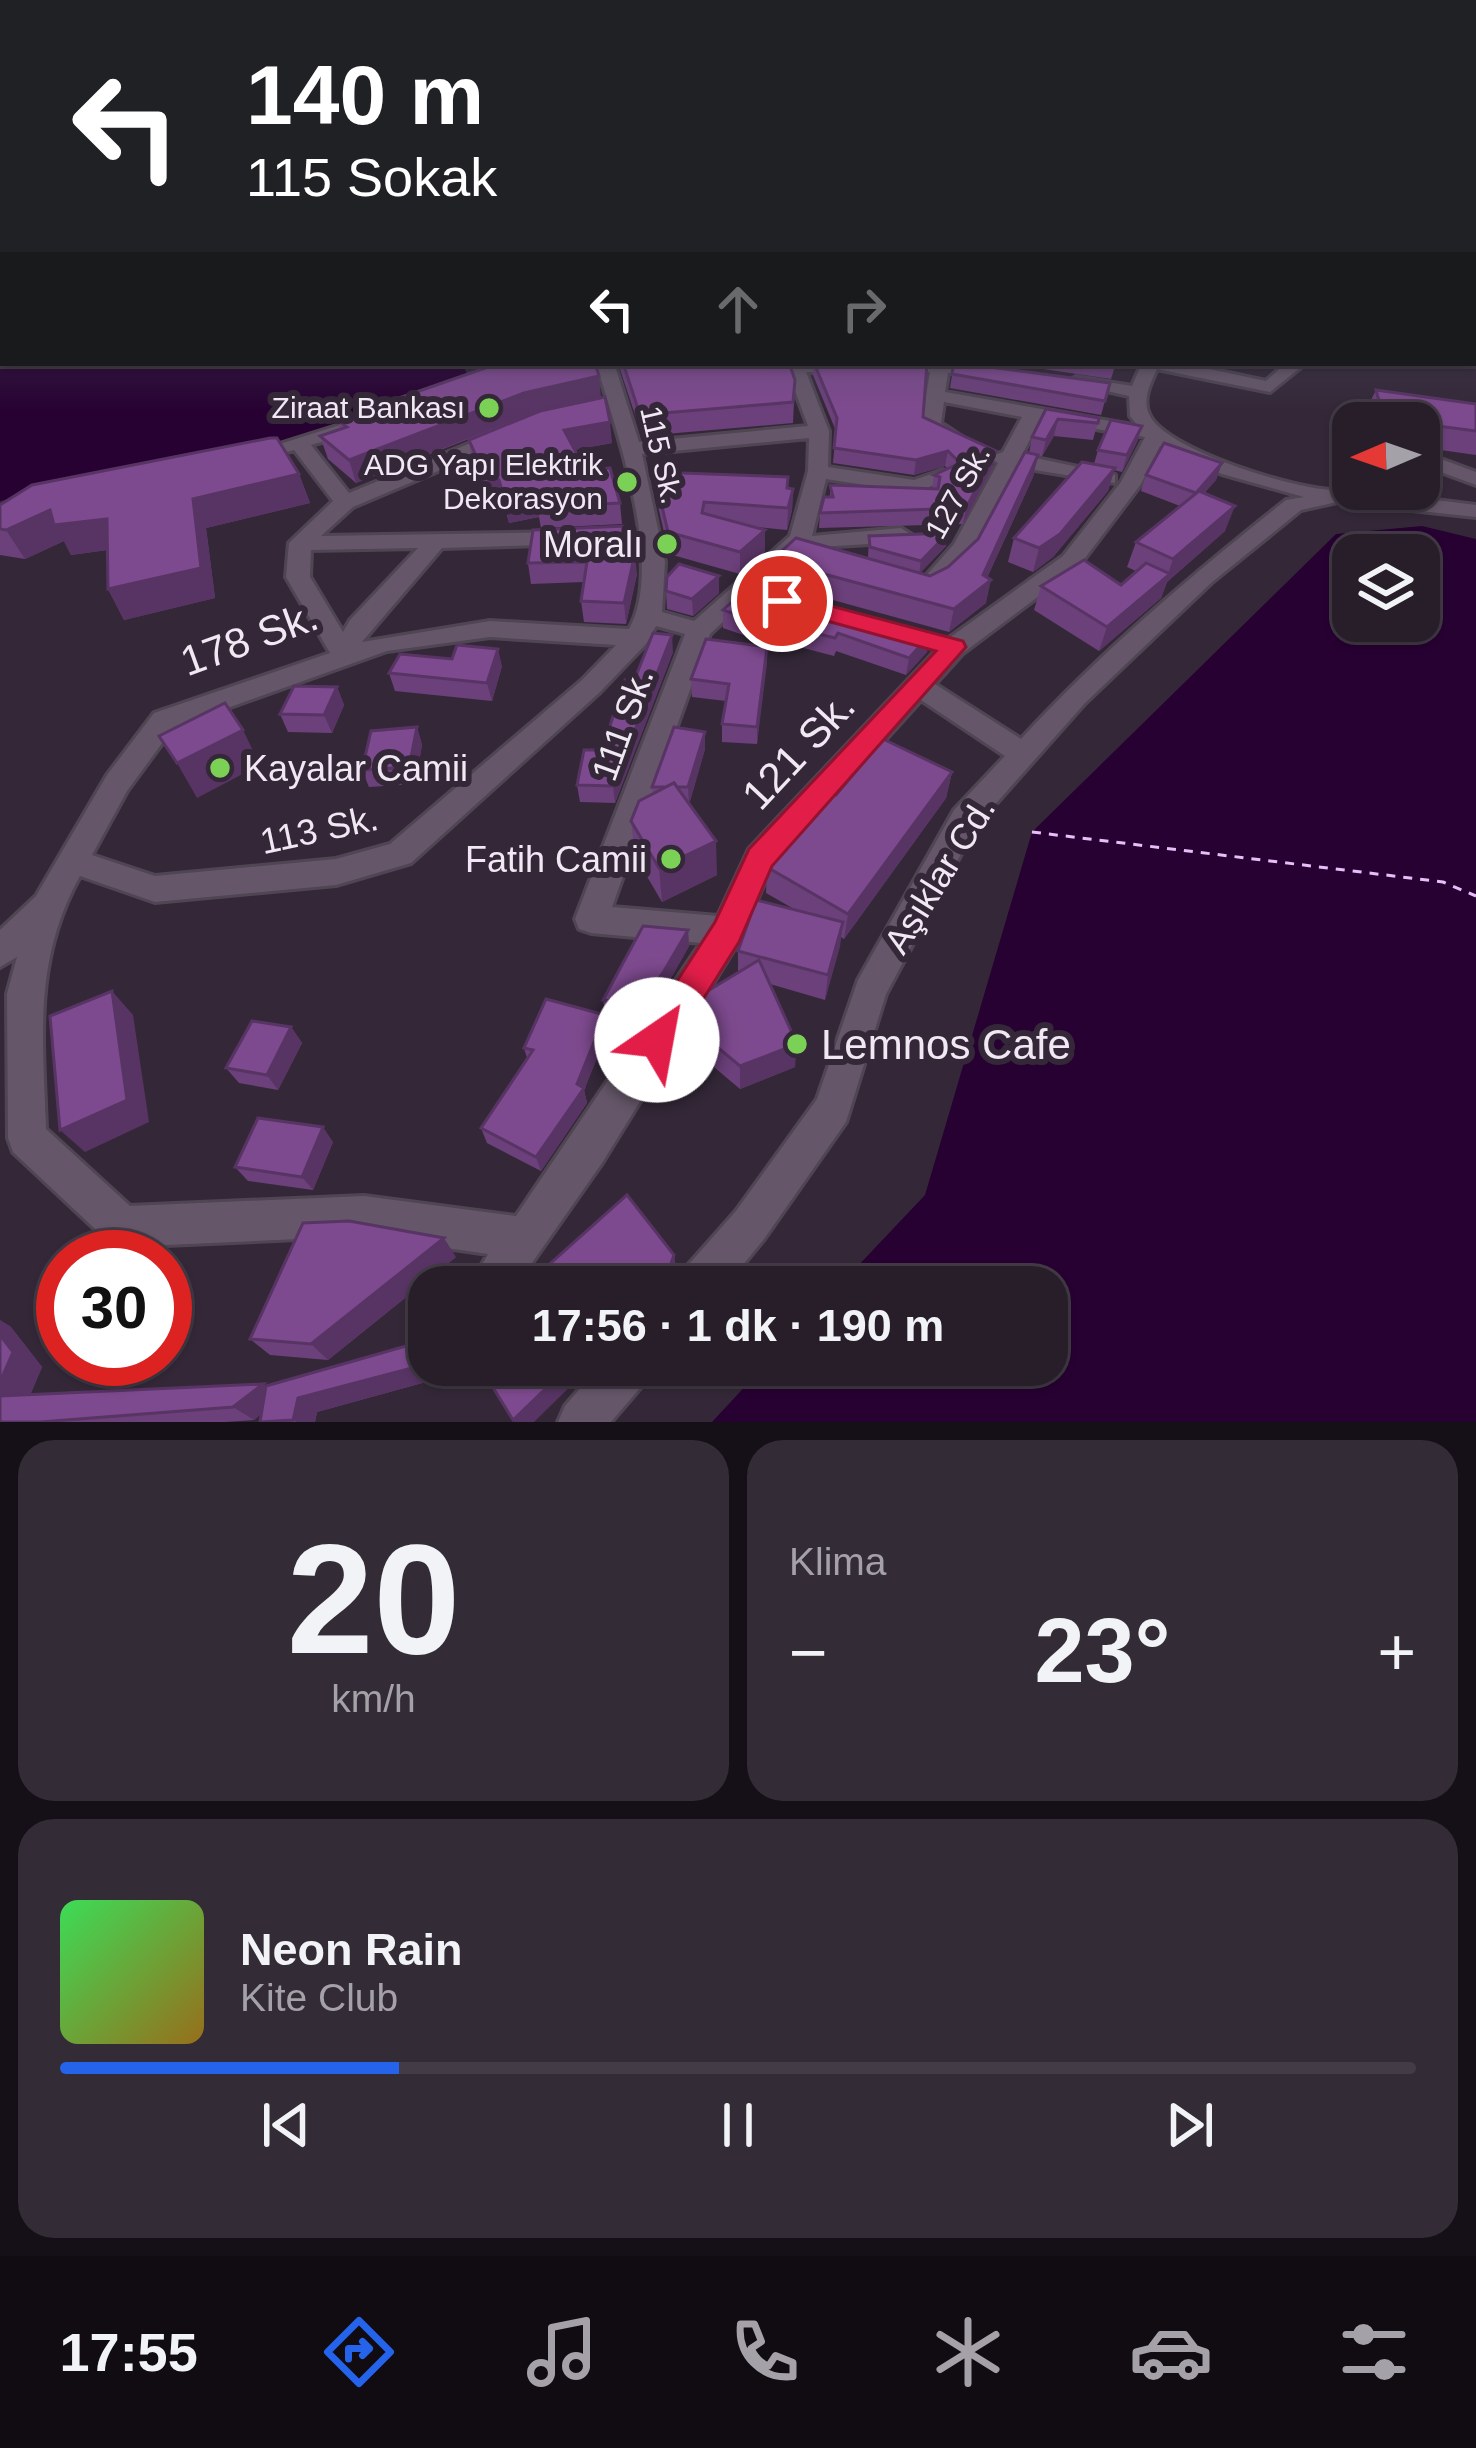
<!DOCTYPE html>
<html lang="tr">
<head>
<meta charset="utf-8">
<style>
	:root { --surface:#271e2a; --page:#332b36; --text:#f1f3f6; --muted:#a4a2a8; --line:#433c47; --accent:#2563eb }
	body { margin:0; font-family:Arial,sans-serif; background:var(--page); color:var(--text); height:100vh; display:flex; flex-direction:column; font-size:45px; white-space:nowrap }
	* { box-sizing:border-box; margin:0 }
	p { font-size:39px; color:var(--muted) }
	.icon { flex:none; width:66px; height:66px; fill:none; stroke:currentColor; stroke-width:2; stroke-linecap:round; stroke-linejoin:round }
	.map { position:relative; height:1422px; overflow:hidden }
	.drawer { display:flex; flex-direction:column; gap:18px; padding:18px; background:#151017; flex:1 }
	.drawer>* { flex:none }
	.guide { position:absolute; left:0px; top:0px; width:1476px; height:366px; box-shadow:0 3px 9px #0004,0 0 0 3px var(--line); background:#202124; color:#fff; overflow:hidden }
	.needle { width:78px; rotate:268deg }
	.buttons { position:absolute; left:1332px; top:402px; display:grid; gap:24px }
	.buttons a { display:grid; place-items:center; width:108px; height:108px; border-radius:24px; background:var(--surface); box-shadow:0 3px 9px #0004,0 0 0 3px var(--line); font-size:60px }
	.speed { position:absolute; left:36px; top:1230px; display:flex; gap:24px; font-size:60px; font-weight:700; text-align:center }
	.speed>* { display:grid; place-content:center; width:156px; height:156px; border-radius:50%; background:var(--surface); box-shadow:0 3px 9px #0004,0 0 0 3px var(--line); line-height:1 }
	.speed .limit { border:18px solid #d22; background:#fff; color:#111 }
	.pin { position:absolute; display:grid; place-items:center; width:102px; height:102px; color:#fff; margin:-51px; border:6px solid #fff; border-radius:50%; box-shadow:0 3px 12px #0007 }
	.me { position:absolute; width:132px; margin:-66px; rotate:33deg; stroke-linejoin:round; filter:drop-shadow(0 0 9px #0008) }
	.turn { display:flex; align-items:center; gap:42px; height:252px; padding:0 48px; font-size:54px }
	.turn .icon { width:156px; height:156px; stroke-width:2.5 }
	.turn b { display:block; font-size:84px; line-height:102px }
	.lanes { display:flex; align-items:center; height:114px; padding:0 48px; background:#0003; justify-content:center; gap:60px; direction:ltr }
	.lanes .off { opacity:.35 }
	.big { font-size:90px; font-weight:600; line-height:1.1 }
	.drawer .card { flex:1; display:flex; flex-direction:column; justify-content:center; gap:18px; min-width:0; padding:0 42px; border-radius:36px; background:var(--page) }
	.drawer .dial { align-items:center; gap:0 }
	.dial b { font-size:156px; line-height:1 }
	.song { display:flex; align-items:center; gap:36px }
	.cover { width:144px; height:144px; border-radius:18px; background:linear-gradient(135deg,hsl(130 70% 55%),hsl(40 70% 35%)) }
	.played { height:12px; border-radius:6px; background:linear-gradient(90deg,var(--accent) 25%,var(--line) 25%) }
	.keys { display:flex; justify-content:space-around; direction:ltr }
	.heat { display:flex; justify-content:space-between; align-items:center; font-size:66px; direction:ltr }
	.drawer .tiles { flex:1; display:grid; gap:18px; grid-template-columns:1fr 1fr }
	.card:last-child { grid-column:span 2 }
	.trip { position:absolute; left:408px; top:1266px; width:660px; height:120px; border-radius:36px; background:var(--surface); box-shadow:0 3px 9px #0004,0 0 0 3px var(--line); font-weight:600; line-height:120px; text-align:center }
	.tab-bar { display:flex; height:192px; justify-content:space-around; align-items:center; background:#100c11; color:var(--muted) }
	.tab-bar .icon { width:84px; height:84px }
	.tab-bar .selected { color:var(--accent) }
	.tab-bar b { font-size:54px; color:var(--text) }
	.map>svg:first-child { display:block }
	.water { fill:#270132; fill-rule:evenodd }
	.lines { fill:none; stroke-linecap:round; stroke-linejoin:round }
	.ferry { stroke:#e9bef8; stroke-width:3; stroke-dasharray:9 8; stroke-linecap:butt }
	.minor-casing { stroke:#4f4553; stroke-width:6 }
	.minor { fill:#655769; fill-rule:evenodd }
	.wall { fill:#6c407b }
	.shaded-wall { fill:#583464 }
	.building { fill:#7e4a8f; stroke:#583464; stroke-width:3 }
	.route { fill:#e11d48; stroke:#92132f; stroke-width:3 }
	.poi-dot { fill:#7bd156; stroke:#342838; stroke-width:4.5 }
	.labels { text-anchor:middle; stroke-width:12; stroke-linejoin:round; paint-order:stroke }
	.far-poi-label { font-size:30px; fill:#f0e8f3; stroke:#342838; text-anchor:end }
	.far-street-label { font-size:30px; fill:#f0e8f3; stroke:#342838 }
	.poi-label { font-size:36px; fill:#f0e8f3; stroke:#342838; text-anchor:end }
	.street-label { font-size:36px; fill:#f0e8f3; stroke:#342838 }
	.near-street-label { font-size:42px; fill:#f0e8f3; stroke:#342838 }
	.near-poi-label { font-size:42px; fill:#f0e8f3; stroke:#342838; text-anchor:start }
</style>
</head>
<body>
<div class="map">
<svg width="1476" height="1422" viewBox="0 0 1476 1422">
	<rect width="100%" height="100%" fill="#342838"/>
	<g class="water">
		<path d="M0 360 199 368 462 363 469 378 297 440 0 501Z"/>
		<path d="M1422 526 1476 539V1422H712L765 1365H1047V1287H838L925 1195 1032 832 1336 534ZM1353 555H1419V621H1353Z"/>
	</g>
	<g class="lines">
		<path class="ferry" d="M1032 832 1443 882 1476 896"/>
		<defs>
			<g id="minor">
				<rect x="0" y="342" width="3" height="10"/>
				<path d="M1473 344 1476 345V355L1473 354Z"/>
				<path d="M596 363H614L639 442 808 426 788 372 748 370 747 363H853L856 367 847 372H806L829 431 828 467 914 480 943 470 953 476 916 493 826 479 812 536 901 528 912 535 901 542 820 547 809 541 710 634 612 907 718 916 749 849 945 641 1063 556 1121 482 1145 437 1040 420 1022 455 1115 475V483L1016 467 975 547 937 591H921L917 586 954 544 998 463 989 457 1003 452 1022 417 944 402 941 423 968 441 951 445 921 425 930 372 886 370 885 363 991 364 997 365V373H948L945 392 1138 426 1130 416 1129 396 1067 382 1076 377 1132 386 1142 363H1181L1266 381 1286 363H1306L1270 392 1157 369C1151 382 1142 399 1149 414 1164 450 1299 491 1337 490 1352 489 1364 489 1382 489L1379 493 1476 505V517L1337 502 1301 510 1211 583 1085 703 976 826 886 994 846 1122 764 1239 725 1287H676L682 1272 736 1211 817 1099 858 980 954 810 1005 756 921 700 772 865 739 941 602 1163 515 1287H469L488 1254 364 1236 122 1247 108 1241 13 1152 8 1138 7 994 17 957 0 967V930L36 896 107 775 154 713 330 653 286 577 289 543 333 501 294 450 252 462 242 456 346 423H360V431L311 445 349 493 495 433H509V441L353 507 321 536 568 532 576 534V544L442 548 362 642 490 621 629 629C665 566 616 430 596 363ZM809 438 808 471 790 536 694 621 662 612 665 562 642 454ZM1160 446 1222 474 1304 497 1286 500C1193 574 1102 651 1021 739L935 684 963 653 1079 566 1141 484ZM418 548 350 620 343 632 310 577 311 550ZM656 626 685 634 575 919 579 929 591 933 701 943 516 1216 364 1196 130 1206 46 1129C43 1038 33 960 80 876L155 902 336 885 411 863 600 692 646 644ZM490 637 616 645 582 680 390 844 336 859 155 876 92 855 127 791 174 727 387 651Z"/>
				<path d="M1419 451 1476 472V485L1419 464Z"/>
				<path d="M600 1365H652L646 1381 611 1422H558L565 1406Z"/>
			</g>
		</defs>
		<use href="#minor" class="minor-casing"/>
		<use href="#minor" class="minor"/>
	</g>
	<g class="wall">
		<rect x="0" y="212" width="3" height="126"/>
		<path d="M1473 259 1476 260V316H1473Z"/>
		<path d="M618 363H789L795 380 793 423 642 436Z"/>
		<path d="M813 363H927L923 417 993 466 963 524 819 528 820 513 830 497V485L932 489 934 475 948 469 945 466 914 475 833 463 836 431 813 375Z"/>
		<path d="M954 363 1110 383 1101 415 950 388Z"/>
		<path d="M1002 363H1116L1111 379Z"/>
		<path d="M522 365 601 398 612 443 574 450 586 471 620 503 622 524 541 528 539 517 509 523 503 501 485 504 475 480 469 440 536 413 356 483 328 459 320 436 340 429 338 420Z"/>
		<path d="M1376 390 1476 404V455L1419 447V423H1368L1365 412Z"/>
		<path d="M1046 409 1099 418 1093 440 1054 436 1042 456H1038L1033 477 987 578 986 603 949 632 771 583 772 560 868 558 869 536 946 546 920 573 930 576 948 567 978 539 1029 453 1032 437Z"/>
		<path d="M1142 426 1137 442 1122 472 1114 470 1108 491 1053 557 1033 572 1008 562 1014 538 1094 464 1098 450Z"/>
		<path d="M1222 463 1216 480 1204 493 1225 531 1167 582 1161 598 1099 651 1034 610 1041 586 1121 585 1136 571 1127 567 1136 542 1180 506 1141 491 1146 475Z"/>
		<path d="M654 472 793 489 792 510 787 530 756 527 765 530V552L740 574 669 554 655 493Z"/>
		<path d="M299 474 310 503 206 528 215 598 124 620 108 589 107 550 71 555 64 541 25 559 0 555V505Z"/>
		<path d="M533 530 637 574 626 624 584 622 581 601 584 582 531 584 528 563Z"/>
		<path d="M719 576V593L693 616 667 609 666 591Z"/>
		<path d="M723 610 927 652 906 675 836 651 834 656 769 639V644L723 628Z"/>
		<path d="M767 647 757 744 722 742V724L726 701 692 697 691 679Z"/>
		<path d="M673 652 615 803 580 802 577 785 602 750 634 681Z"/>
		<path d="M502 666 492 701 395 691 389 673Z"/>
		<path d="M337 687 344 705 332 733 288 732 280 714Z"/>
		<path d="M417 727 422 745 415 784 369 787 362 770Z"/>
		<path d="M705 732V749L689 804 717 875 662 902 635 856 631 821 653 794 652 787Z"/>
		<path d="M952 772 946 798 844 939 841 937 825 1000 770 984 795 1067 740 1089 683 1041 681 1017 738 972V951L794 909 766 893 767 867 836 795Z"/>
		<path d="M688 930 689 946 666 987 644 1020 606 1017 603 1000Z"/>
		<path d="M291 1027 302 1043 278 1090 239 1083 226 1068Z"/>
		<path d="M608 1031 584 1090 587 1103 541 1171 487 1143 481 1128 527 1058 524 1048Z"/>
		<path d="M333 1142 313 1190 248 1181 235 1167Z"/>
		<path d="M456 1257 328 1360 270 1355 250 1339Z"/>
		<path d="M10 1326 42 1367 30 1395 263 1384 266 1386 413 1344 426 1360V1382L317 1412 315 1422H260L261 1414 254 1420 226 1422H0Z"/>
	</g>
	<g class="shaded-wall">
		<path d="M599 376 601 398 527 415 356 483 349 460 524 393Z"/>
		<path d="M1058 419 1054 436 1042 456 1046 440Z"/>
		<path d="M610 422 612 443 567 451 564 430Z"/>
		<path d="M1142 426 1137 442 1122 472 1127 455Z"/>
		<path d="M948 451 945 466 914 475 916 460Z"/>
		<path d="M996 451 993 466 963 524 966 508Z"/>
		<path d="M1038 455 1033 477 983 586 991 580 986 603 949 632 954 609 983 575Z"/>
		<path d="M1222 463 1216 480 1190 510 1196 493Z"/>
		<path d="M1115 468 1108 491 1053 557 1033 572 1039 548Z"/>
		<path d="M299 474 310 503 206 528 215 598 124 620 108 589 193 499Z"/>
		<path d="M499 480 503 501 485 504 480 483Z"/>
		<path d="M793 489 792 510 787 530 788 508Z"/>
		<path d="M539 495 537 507 539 517 509 523 505 501Z"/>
		<path d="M1235 506 1225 531 1167 582 1161 598 1099 651 1107 627 1167 577 1173 559Z"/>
		<path d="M50 510 107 519 122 548 71 555 64 541 25 559 6 530Z"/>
		<path d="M765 530V552L740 574V552Z"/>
		<path d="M948 533 946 546 919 574 921 561Z"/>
		<path d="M635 553 637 574 626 624 624 603Z"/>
		<path d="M719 576V593L693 616 692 599Z"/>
		<path d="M672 635 673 652 615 803 613 786Z"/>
		<path d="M930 635 927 652 906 675 909 658Z"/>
		<path d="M767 647V664L757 744V727Z"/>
		<path d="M498 649 502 666 492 701 487 683Z"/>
		<path d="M337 687 344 705 332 733 324 715Z"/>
		<path d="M417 727 422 745 415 784 409 767Z"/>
		<path d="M243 730 260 765 197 798 177 763Z"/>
		<path d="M705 732V749L689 805 688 787Z"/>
		<path d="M952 772 946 798 844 939 848 914Z"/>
		<path d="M716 841 717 875 662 902 659 868Z"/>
		<path d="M843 922 840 947 825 1000 828 975Z"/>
		<path d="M688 930 689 946 666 987 644 1020 641 1004Z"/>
		<path d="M112 991 133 1015 149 1122 85 1152 60 1130Z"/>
		<path d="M605 1015 608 1031 584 1090 587 1103 541 1171 536 1157 577 1084Z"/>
		<path d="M291 1027 302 1043 278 1090 267 1075Z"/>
		<path d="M797 1044 795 1067 740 1089V1066Z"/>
		<path d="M323 1127 333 1142 313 1190 302 1177Z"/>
		<path d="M444 1238 456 1257 328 1360 311 1344Z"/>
		<path d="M674 1255 677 1273 672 1287H651Z"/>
		<path d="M0 1320 10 1326 42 1367 24 1410 0 1399Z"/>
		<path d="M413 1344 426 1360V1382L317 1412 315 1422H297L293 1420 298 1398Z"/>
		<path d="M570 1365H592L534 1422H514L513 1420Z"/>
		<path d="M263 1384 282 1397 254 1420 233 1407Z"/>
	</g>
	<g class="building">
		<rect x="0" y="212" width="3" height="107"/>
		<path d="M1473 259 1476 260V292L1473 291Z"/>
		<path d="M522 363H595L599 376 524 393 349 460 320 436 347 427 338 420 353 414 488 367 523 365Z"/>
		<path d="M623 363H789L795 380 793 402 640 415Z"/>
		<path d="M814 363H927L923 417 996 451 966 508 820 513 824 497H833L830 485 938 489 940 477 934 475 960 463 948 451 916 460 834 448 837 418Z"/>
		<path d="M954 363H959L1110 383 1105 401 952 374Z"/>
		<path d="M1376 390 1476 404V431L1384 419Z"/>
		<path d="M605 397 610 422 564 430 586 471 610 468 620 503 537 507 539 495 505 501 499 480 480 483 471 459 477 458 469 440 540 411Z"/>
		<path d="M1046 409 1099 418 1098 423 1058 419 1046 440 1032 437Z"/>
		<path d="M1111 420 1142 426 1127 455 1098 450Z"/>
		<path d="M270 438H277L299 474 193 499 201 568 108 589 107 519 54 525 50 510 6 530 0 529V505L32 485Z"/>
		<path d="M1164 443 1222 463 1196 493 1146 475Z"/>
		<path d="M1025 452 1038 455 983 575 991 580 954 609 772 560 796 538 930 576 948 567 978 539Z"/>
		<path d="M1082 462 1115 468 1060 534 1039 548 1014 538Z"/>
		<path d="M654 472 788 477 787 488 793 489 788 508 704 502 702 513 765 530 740 552 668 532Z"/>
		<path d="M1199 491 1235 506 1173 559 1136 542Z"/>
		<path d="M627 526 635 553 624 603 581 601 587 562 528 563 533 530Z"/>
		<path d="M948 533 921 561 870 547 869 536Z"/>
		<path d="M1084 560 1121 585 1146 563 1170 574 1107 627 1041 586Z"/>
		<path d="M679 564 719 576 692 599 666 591 667 577Z"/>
		<path d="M751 585 930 635 909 658 838 633 835 638 770 622 769 626 723 610Z"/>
		<path d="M653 633 672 635 613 786 577 785 584 750H602L625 680 634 681Z"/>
		<path d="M706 639 767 647 757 727 722 724 729 684 691 679Z"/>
		<path d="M457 645 498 649 487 683 389 673 400 654 452 659Z"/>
		<path d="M294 686 337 687 324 715 280 714Z"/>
		<path d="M225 703 243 730 177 763 159 736Z"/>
		<path d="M417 727 409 767 362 770 371 731Z"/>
		<path d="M674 727 705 732 688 787H677L674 783 666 787H652Z"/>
		<path d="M883 739 952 772 848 914 767 867 830 792 836 795Z"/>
		<path d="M674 783 716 841 659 868 631 821 639 801Z"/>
		<path d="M756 900 843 922 828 975 738 951Z"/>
		<path d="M643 926 688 930 664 971 641 1004 603 1000Z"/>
		<path d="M759 960 797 1044 740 1066 681 1017 691 1001Z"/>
		<path d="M112 991 127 1100 60 1130 50 1016Z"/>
		<path d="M546 999 605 1015 577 1084 584 1088 536 1157 481 1128 533 1050 524 1048Z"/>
		<path d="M252 1021 291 1027 267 1075 226 1068Z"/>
		<path d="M258 1118 323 1127 302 1177 235 1167Z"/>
		<path d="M627 1195 674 1255 669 1269 651 1287H524Z"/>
		<path d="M349 1221 444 1238 311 1344 250 1339 303 1223Z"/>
		<path d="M0 1335 13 1352 0 1382Z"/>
		<path d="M413 1344 412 1368 298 1398 293 1420 260 1422 266 1386Z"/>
		<path d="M479 1365H570L513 1420Z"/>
		<path d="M263 1384 233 1407 40 1422H0V1396Z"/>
	</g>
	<linearGradient id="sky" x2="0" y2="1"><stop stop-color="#1d161f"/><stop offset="0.52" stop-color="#4a485e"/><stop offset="1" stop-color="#4a485e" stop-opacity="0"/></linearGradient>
	<rect width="1476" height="411" fill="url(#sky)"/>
	<path class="route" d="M782 593 963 641 966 647 772 866 739 942 670 1052 657 1057 644 1052 639 1040 715 922 749 849 936 651 773 606V595Z"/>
	<g class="poi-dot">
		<circle cx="489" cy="408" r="12"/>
		<circle cx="627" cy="482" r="12"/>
		<circle cx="667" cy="544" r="12"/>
		<circle cx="220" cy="768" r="12"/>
		<circle cx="671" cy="859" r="12"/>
		<circle cx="797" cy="1044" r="12"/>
	</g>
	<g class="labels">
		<g class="far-poi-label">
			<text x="465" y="418">Ziraat Bankası</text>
			<text x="603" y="475">ADG Yapı Elektrik<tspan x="603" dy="34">Dekorasyon</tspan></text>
		</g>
		<g class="far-street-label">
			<text transform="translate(661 455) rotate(77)" y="10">115 Sk.</text>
			<text transform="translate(958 492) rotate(-61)" y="10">127 Sk.</text>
		</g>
		<g class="poi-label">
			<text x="643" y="557">Moralı</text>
			<text x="244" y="781" text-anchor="start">Kayalar Camii</text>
			<text x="647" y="872">Fatih Camii</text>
		</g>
		<g class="street-label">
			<text transform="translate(622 724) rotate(-70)" y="13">111 Sk.</text>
			<text transform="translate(319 829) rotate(-12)" y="13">113 Sk.</text>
			<text transform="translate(939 875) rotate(-58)" y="13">Aşıklar Cd.</text>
		</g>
		<g class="near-street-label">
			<text transform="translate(249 638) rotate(-20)" y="15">178 Sk.</text>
			<text transform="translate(798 750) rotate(-47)" y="15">121 Sk.</text>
		</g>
		<g class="near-poi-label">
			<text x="821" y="1059">Lemnos Cafe</text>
		</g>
	</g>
</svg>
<div class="buttons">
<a><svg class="needle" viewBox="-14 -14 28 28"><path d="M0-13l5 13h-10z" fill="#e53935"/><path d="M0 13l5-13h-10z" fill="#a4a2a8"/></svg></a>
<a><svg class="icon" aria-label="layers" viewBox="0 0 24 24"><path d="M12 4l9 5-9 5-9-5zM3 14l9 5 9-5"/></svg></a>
</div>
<div class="speed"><div class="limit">30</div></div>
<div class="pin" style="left:782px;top:601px;background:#d93025"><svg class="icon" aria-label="arrive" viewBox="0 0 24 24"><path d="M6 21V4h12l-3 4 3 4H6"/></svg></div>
<svg class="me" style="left:657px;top:1040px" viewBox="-20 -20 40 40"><circle r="19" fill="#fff"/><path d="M0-13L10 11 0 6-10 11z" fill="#e11d48"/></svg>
<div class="trip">17:56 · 1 dk · 190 m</div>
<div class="guide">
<div class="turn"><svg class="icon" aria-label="left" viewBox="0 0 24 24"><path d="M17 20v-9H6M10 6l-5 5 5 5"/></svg><div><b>140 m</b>115 Sokak</div></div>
<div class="lanes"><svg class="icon" aria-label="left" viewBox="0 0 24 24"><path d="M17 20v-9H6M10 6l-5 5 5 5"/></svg><svg class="icon off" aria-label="ahead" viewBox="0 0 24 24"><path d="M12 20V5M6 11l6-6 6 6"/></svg><svg class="icon off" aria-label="right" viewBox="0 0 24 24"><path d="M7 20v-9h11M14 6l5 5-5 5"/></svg></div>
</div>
</div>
<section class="drawer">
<div class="tiles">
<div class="card dial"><b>20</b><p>km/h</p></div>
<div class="card"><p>Klima</p>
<div class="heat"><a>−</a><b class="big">23°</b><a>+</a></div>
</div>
<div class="card">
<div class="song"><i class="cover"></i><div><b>Neon Rain</b><p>Kite Club</p></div></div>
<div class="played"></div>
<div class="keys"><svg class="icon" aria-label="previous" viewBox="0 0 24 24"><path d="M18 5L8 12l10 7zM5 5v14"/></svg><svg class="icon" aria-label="pause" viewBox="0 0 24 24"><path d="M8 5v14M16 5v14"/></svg><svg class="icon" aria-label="next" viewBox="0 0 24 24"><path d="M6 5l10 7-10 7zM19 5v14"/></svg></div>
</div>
</div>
</section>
<nav class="tab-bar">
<b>17:55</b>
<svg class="icon selected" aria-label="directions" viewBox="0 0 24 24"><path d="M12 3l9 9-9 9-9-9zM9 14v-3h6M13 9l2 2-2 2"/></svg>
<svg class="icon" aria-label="music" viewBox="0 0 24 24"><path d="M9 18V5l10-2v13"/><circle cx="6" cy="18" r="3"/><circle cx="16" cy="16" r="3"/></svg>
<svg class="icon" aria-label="phone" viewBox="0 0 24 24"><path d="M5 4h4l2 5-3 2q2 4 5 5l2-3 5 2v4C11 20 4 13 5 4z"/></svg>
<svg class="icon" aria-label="climate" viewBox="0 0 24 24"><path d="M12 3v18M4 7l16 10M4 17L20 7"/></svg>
<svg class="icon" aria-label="car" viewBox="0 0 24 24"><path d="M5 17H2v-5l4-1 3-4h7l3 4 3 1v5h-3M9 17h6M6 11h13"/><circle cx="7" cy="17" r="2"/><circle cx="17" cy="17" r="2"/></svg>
<svg class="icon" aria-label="filters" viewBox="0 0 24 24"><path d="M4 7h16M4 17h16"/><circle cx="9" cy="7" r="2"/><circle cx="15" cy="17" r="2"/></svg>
</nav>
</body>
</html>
